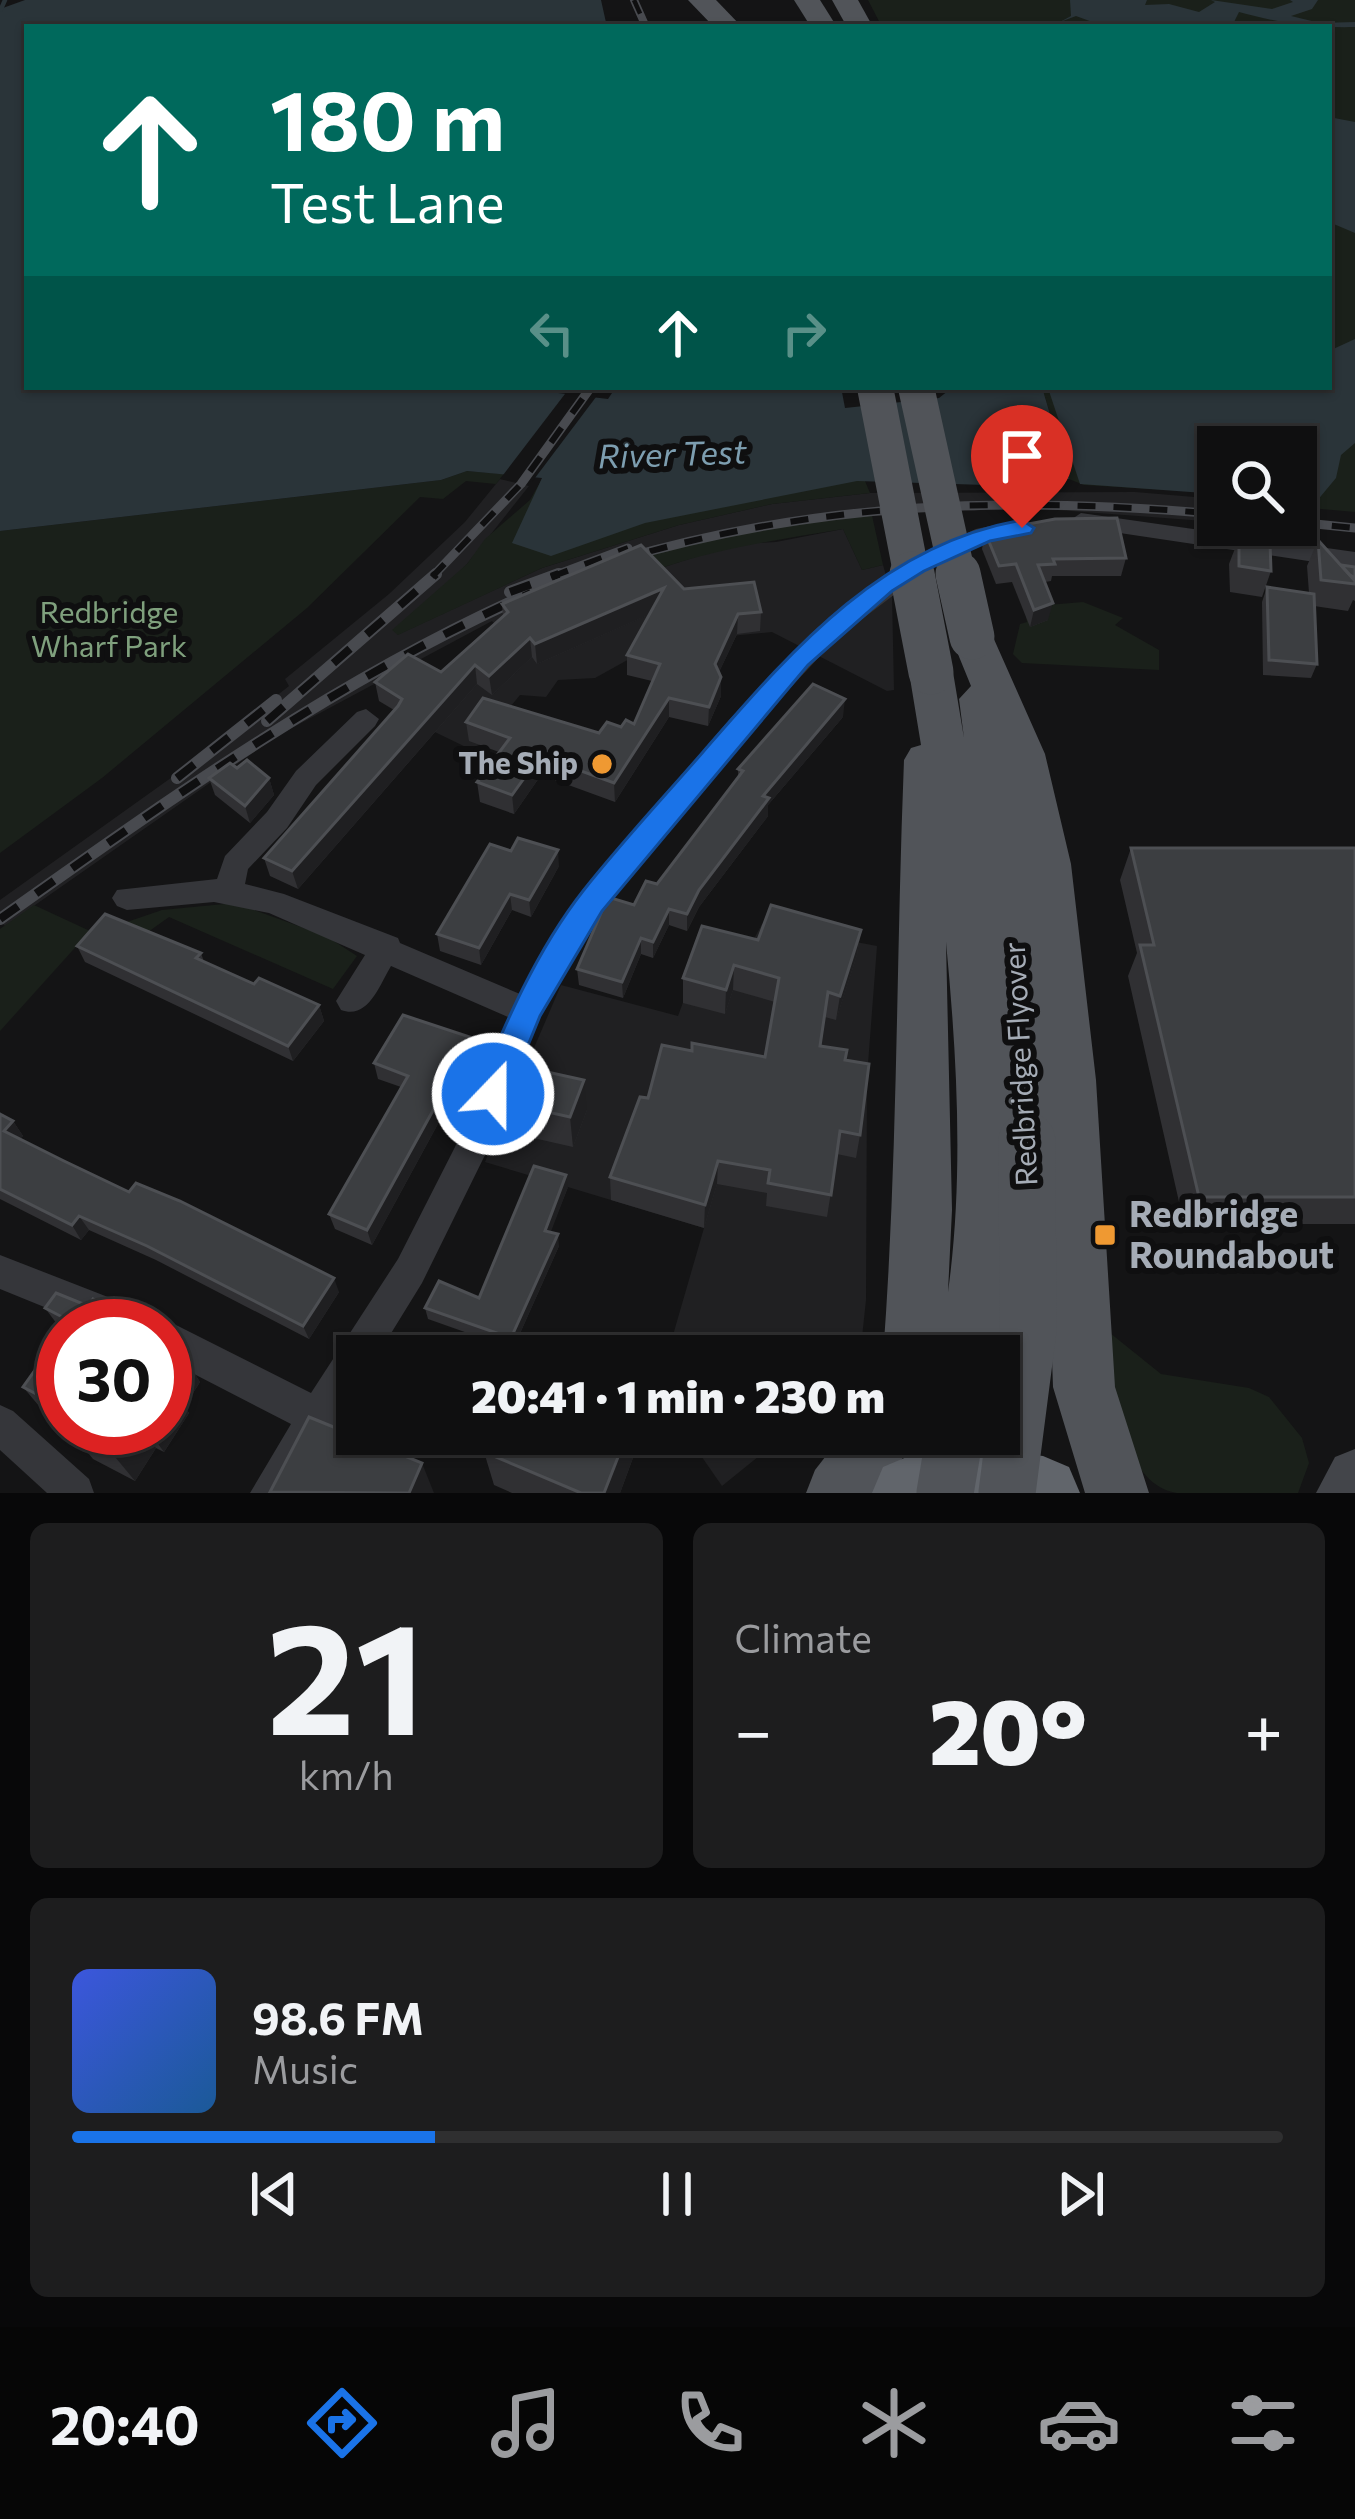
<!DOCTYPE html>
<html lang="en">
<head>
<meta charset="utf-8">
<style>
	:root { --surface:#0f0f10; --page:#1d1d1e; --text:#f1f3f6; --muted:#9b9c9f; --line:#2f2f30; --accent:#1a73e8 }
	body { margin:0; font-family:Commissioner,sans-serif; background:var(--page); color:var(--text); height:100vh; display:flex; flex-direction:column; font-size:45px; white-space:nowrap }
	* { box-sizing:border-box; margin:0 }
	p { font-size:39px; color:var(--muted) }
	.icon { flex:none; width:66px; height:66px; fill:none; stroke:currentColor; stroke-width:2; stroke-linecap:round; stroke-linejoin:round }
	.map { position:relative; height:1493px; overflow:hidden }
	.details { display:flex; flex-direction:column; gap:30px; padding:30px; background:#080809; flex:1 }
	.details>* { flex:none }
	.guide { position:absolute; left:24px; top:24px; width:1308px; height:366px; border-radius:0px; box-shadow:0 3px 9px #0004,0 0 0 3px var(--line); background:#00695c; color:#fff; overflow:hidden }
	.tools { position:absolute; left:1197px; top:426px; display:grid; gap:24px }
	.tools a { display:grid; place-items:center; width:120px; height:120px; border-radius:0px; background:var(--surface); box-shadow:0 3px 9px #0004,0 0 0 3px var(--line); font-size:60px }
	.speed { position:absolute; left:36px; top:1299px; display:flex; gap:24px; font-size:60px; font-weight:700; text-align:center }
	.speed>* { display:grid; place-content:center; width:156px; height:156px; border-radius:50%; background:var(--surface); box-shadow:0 3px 9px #0004,0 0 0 3px var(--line); line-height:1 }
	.speed .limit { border:18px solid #d22; background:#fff; color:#111 }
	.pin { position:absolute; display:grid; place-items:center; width:102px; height:102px; color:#fff; margin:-123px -51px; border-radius:50% 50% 50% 0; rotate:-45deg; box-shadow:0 0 12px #0007 }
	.pin .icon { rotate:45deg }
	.me { position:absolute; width:132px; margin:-66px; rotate:22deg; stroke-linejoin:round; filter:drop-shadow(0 0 9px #0008) }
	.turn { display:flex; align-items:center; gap:42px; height:252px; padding:0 48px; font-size:54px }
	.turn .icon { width:156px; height:156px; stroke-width:2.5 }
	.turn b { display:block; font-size:84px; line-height:102px }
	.lanes { display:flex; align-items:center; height:114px; padding:0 48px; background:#0003; justify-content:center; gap:60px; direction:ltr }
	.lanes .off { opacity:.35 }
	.big { font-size:90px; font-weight:800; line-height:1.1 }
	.details .card { flex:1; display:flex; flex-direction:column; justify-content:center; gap:18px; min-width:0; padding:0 42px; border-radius:18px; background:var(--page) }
	.details .dial { align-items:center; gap:0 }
	.dial b { font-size:156px; line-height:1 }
	.song { display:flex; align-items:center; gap:36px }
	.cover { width:144px; height:144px; border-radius:18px; background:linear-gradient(135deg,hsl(230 70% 55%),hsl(210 70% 35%)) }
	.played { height:12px; border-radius:6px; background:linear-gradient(90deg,var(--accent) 30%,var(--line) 30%) }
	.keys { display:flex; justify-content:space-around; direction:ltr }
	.heat { display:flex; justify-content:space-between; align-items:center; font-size:66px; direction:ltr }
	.details .tiles { flex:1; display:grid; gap:30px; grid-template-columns:1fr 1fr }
	.card:last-child { grid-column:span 2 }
	.trip { position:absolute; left:336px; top:1335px; width:684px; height:120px; border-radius:0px; background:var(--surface); box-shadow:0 3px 9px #0004,0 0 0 3px var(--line); font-weight:800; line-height:120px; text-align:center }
	.menu { display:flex; height:192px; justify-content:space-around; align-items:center; background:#060606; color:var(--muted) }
	.menu .icon { width:84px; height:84px }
	.menu .current { color:var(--accent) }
	.menu b { font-size:54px; color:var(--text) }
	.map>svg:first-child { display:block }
	.built { fill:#202022 }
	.green { fill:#1a201a }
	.water { fill:#2a3439 }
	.pier { fill:#141415 }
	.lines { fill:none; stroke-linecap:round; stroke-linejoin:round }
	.stream { stroke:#2a3439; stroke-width:4.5 }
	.street { fill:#35363a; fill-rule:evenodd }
	.secondary { fill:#43454a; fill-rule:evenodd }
	.primary { fill:#515459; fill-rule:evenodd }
	.highway { fill:#61656b; fill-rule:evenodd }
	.rail-far2-casing { stroke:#484a4f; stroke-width:8 }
	.rail-far1-casing { stroke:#484a4f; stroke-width:9 }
	.rail-casing { stroke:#484a4f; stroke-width:12 }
	.rail-far2 { stroke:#0f0f10; stroke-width:4.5; stroke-dasharray:15; stroke-linecap:butt }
	.rail-far1 { stroke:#0f0f10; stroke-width:6; stroke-dasharray:18; stroke-linecap:butt }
	.rail { stroke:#0f0f10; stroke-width:8; stroke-dasharray:22; stroke-linecap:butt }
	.primary-bridge-far2 { stroke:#515459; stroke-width:36 }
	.primary-bridge-far1 { stroke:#515459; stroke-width:45 }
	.primary-bridge { stroke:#515459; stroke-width:57 }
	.wall { fill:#303033 }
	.shaded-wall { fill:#1f1f21 }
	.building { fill:#3c3e41; stroke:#4d4f53; stroke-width:3 }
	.route { fill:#1a73e8; stroke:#114b97; stroke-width:3 }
	.poi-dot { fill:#ef9932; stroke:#0f0f10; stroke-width:4.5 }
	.labels { text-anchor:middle; stroke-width:12; stroke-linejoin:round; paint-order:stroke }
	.park-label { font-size:30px; fill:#7fa07d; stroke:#0f0f10 }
	.poi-label { font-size:30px; font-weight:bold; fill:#a5acb6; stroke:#0f0f10; text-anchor:end }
	.street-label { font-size:30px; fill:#a5acb6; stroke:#0f0f10 }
	.water-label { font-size:33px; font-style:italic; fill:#7d9eb0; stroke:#0f0f10 }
	.near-poi-label { font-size:36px; font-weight:bold; fill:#a5acb6; stroke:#0f0f10; text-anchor:start }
</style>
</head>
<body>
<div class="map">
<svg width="1355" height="1493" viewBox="0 0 1355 1493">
	<rect width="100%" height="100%" fill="#141415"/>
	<g class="built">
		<path d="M500 479 529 486 467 564 397 635 542 568 679 525 772 504 870 493 1135 492 1218 499V522L1004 506 975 511H871L651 553 661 568 735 544 776 542 843 529 862 570 883 565 892 596 894 690 887 691 772 632 658 643 595 678 558 680 546 697 520 695 474 751 408 719 503 632 492 621 277 736 5 926 0 921V900L182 770 289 686 285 679 389 594 465 522Z"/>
		<path d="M762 924 877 946 867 1077 866 1300 860 1356H643L645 1347 671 1342 704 1228 485 1162 561 985 678 1016 702 951 742 961Z"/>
		<path d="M686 1434H786L722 1486Z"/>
	</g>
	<g class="green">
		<path d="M868 0H1355V512L1310 508 1316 502 1296 447H1218V493L1084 485 1069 479 1042 387H1329V27H882Z"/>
		<path d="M467 471 504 474 496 484 466 481 443 499 420 497 307 608 102 778 0 853V531L441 480Z"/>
		<path d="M543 477 865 481 870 493 772 504 679 525 542 568 398 635 392 630 467 564 485 539 530 500Z"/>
		<path d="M871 511 883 565 862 570 843 529C777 540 724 547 661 568L650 553 770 526Z"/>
		<path d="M1083 602 1123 618 1115 625 1159 650V670L1022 663 1013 654 1020 624 1027 622 1024 607Z"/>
		<path d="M235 903 326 936 357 956 333 989 169 917 148 932 124 923 162 910Z"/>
		<path d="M34 905 90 931 0 1031V929Z"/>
		<path d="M1110 1333 1161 1374 1249 1388 1269 1397 1302 1438 1309 1463 1298 1493C1259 1493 1216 1493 1177 1493 1118 1484 1112 1377 1110 1333Z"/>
	</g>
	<g class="water">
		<path d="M25 0H601L607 27H27V387H559L558 393 608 399 616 387H841L845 408 939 398 953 387H1042L1069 479H1052L1049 487 857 481 645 523 551 556 512 543 542 478 467 471 441 480 0 531V9Z"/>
		<path d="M1070 0H1147L1145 5 1169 4 1199 12 1215 2 1211 0 1272 9 1293 2 1290 0H1318L1312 9 1291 16 1320 23 1355 22V27C1312 28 1280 23 1239 12L1234 22 1221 27H1106L1076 16 1060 22 1071 16Z"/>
		<path d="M1329 117 1355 122V233L1329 222Z"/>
		<path d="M1355 339V443L1341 455 1336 478 1316 502H1296V447H1218V494L1080 484 1048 388 1329 387V351Z"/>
	</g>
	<path class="pier" d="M568 390 599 393 532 482 500 479Z"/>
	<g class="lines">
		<path class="stream" d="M1 9 5 0"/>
		<g class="street">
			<path d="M1081 513 1355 552V568L1073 526 1069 521Z"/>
			<path d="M1019 520 1027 523 1031 528 1027 533 990 541 924 572 836 639 747 734 601 910 540 1016 486 1153 422 1283 377 1356H357V1388L291 1493H250L291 1424 165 1359V1326H91L0 1289V1255L149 1313 154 1325 165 1321 178 1326 311 1393 398 1259 455 1147 508 1017 391 966C379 986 368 1020 341 1010L336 1001 365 955 269 913 214 902 127 910 117 906 112 898 117 890 217 879 225 856 267 812 296 771 357 712 366 709 379 719 375 726 316 785 287 828 248 869 245 884 284 894 398 938 400 943 520 994 581 894 729 720 818 627 906 560 976 529Z"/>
			<path d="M0 1405 13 1411 89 1479 94 1493H47L0 1450Z"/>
		</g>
		<path class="secondary" d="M1355 1449V1493H1316L1335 1457Z"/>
		<g class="primary">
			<path d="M688 0H716L742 27H714Z"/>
			<path d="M794 0H820L837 27H811Z"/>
			<path d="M832 0H858L873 27H847Z"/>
			<path d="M972 622 987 627 993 637 1045 754 1071 864 1096 1080 1115 1387 1149 1493H1085L1053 1387 1045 1160 1027 1166 1013 1161 1010 1271 999 1357 883 1356C898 1158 896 959 904 760L911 748 921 745 909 672 916 661 931 657 946 661 953 672 964 738 959 699 971 686 951 637 957 627ZM946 942C957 1058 964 1176 948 1292L952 1210Z"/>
			<path d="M843 1434H914L904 1456 878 1493H806L815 1470Z"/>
		</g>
		<path class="highway" d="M995 1450 1043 1456 1069 1467 1080 1493H872L883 1467 909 1456Z"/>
		<defs>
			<path id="rail-far2" d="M634 0 646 27"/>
			<g id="rail-far1">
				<path d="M1296 522 1355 528"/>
				<path d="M615 561C819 501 1007 496 1218 514"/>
				<path d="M432 577 521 484 591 387"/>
				<path d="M551 577 628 548"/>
			</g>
			<g id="rail">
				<path d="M510 592 559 574"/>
				<path d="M267 721 436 574"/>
				<path d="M177 778 276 700"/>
				<path d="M0 919C171 798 339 678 531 593"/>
			</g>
		</defs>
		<use href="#rail-far2" class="rail-far2-casing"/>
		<use href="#rail-far1" class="rail-far1-casing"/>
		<use href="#rail" class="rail-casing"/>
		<use href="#rail-far2" class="rail-far2"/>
		<use href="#rail-far1" class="rail-far1"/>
		<use href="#rail" class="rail"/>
		<g class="primary-bridge-far2">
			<path d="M875 387 912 577"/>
			<path d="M916 387 958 577"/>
		</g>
		<g class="primary-bridge-far1">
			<path d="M912 574 931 672"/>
			<path d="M958 574 972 637"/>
		</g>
		<g class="primary-bridge">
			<path d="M945 1493 955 1434"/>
			<path d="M1007 1493 1028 1330 1027 1141"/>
		</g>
	</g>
	<g class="wall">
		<path d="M985 532 1126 558 1121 576H1052L1051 581 1045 582 1048 620 1030 627 1012 582 996 584 982 549Z"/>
		<path d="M1239 538 1271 571 1262 597 1230 592 1229 564Z"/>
		<path d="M1318 540 1341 565 1355 567V601L1353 600 1348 611 1314 606 1317 664 1311 678 1263 675 1262 602 1267 587 1309 593 1307 566Z"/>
		<path d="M684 589 761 612 760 631 737 634 719 672 721 696 708 726 669 717 615 802 541 775 514 814 480 802 477 782 499 752 469 741 466 722 599 733 634 724 652 681 627 675V655L650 614 537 664 532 657 492 695 477 684 298 889 270 876 264 858 394 710 379 701 375 682 441 672 503 616 502 604Z"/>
		<path d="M843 717 768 805V816L699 907 687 931 669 925 653 958 641 954 623 998 579 985 577 969 634 905 657 884 738 779V769Z"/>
		<path d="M237 768 269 778 274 795 250 823 215 795 209 778Z"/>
		<path d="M1131 848H1355V1224H1184L1128 976 1137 953 1120 880Z"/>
		<path d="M559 866 531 917 512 910 481 965 440 951 437 934Z"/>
		<path d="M861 930 857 955 836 1020 825 1017 821 1046 845 1060 860 1135 856 1158 837 1154 827 1217 766 1206 767 1193 717 1184 704 1228 611 1200 610 1177 692 1051 765 1057 775 1002 733 990 725 1014 683 1003V978L758 940Z"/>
		<path d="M77 946 201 953 204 962 254 984 319 1005 324 1021 293 1061 85 962Z"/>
		<path d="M476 1054 372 1245 335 1229 329 1214 401 1087 378 1079 374 1063Z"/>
		<path d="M525 1107 587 1110 573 1147 529 1137Z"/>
		<path d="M0 1114 13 1121 23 1136 20 1139 339 1292 309 1339 156 1260 89 1230 81 1240 0 1199Z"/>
		<path d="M568 1187 550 1232 559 1246 513 1349 428 1319 425 1308 479 1298Z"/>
		<path d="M45 1308 139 1326H63V1425L50 1419 23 1387 63 1332Z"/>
		<path d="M179 1350 200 1382 184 1407 189 1413 164 1452 156 1448 135 1481 93 1459 68 1428H165Z"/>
		<path d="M484 1452 634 1455 620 1493H512L494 1485Z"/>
	</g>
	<g class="shaded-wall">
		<path d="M664 588V608L537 664 535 644Z"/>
		<path d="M1053 603 1048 620 1030 627 1034 610Z"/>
		<path d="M738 614 737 634 714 683 715 664Z"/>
		<path d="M530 638 532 657 492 695 489 676Z"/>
		<path d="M475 665 477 684 298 889 292 871Z"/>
		<path d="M721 677V696L708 726 709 707Z"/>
		<path d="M669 698V717L615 802 614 783Z"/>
		<path d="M845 699 843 717 768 805V816L699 907 687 931V914L699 890 763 796Z"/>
		<path d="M540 756 541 775 514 814 512 795Z"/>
		<path d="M269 778 274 795 250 823 245 806Z"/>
		<path d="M558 850 559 866 531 917 529 900Z"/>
		<path d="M510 894 512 910 481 965 479 948Z"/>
		<path d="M669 909V925L653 958V942Z"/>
		<path d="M861 930 857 955 836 1020 840 996Z"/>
		<path d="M641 938V954L623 998 622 982Z"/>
		<path d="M734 965 733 990 725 1014 726 990Z"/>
		<path d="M319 1005 324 1021 293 1061 288 1046Z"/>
		<path d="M473 1038 476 1054 372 1245 367 1230Z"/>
		<path d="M584 1080 587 1110 573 1147 570 1117Z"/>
		<path d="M13 1121 23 1136 14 1147 4 1131Z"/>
		<path d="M718 1161 717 1184 704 1228 705 1205Z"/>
		<path d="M566 1175 568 1187 547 1242 545 1231Z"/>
		<path d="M79 1216 89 1230 81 1240 72 1225Z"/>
		<path d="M558 1234 559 1246 513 1349 511 1338Z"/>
		<path d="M334 1278 339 1292 309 1339 303 1326Z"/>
		<path d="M179 1350 200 1382 184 1407 189 1413 164 1452 146 1428H165V1372Z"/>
		<path d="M126 1428H141L156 1448 135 1481 111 1452Z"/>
		<path d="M627 1434H633L634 1455 620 1493H604Z"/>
		<path d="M422 1463 434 1493H409Z"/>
	</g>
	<g class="building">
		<path d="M1117 518 1126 558 1053 559 1055 564 1038 565 1053 603 1034 610 1016 564 999 566 985 532 1055 519Z"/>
		<path d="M1239 538 1270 543 1271 571 1239 566Z"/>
		<path d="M1318 540 1355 581V584L1321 580Z"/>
		<path d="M641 545 684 589 754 582 761 612 738 614 715 664 721 677 709 707 669 698 614 783 540 756 512 795 477 782 510 738 466 722 483 698 599 733 607 722 621 727 626 720 634 724 660 664 627 655 664 588 535 644 530 638 489 676 475 665 292 871 264 858 398 706 402 699 375 682 408 654 441 672 508 612 502 604Z"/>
		<path d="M1341 565 1355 567V578L1350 575Z"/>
		<path d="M1267 587 1314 594 1317 664 1269 660Z"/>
		<path d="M813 684 845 699 763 796 769 798 699 890 687 914 669 909 653 942 641 938 622 982 577 969 608 897 634 905 646 881 657 884 743 771 738 769Z"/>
		<path d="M247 760 269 778 245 806 209 778 230 763 237 768Z"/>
		<path d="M518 838 558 850 529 900 510 894 479 948 437 934 490 844 511 851Z"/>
		<path d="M1131 848H1355V1197H1199L1140 945H1154Z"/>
		<path d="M771 905 861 930 840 996 828 992 820 1046 847 1050 845 1060 869 1064 860 1135 840 1131 831 1195 768 1183 770 1170 718 1161 705 1205 610 1177 640 1097 648 1098 662 1045 692 1051V1043L765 1057 779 978 734 965 726 990 683 978 702 926 758 940Z"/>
		<path d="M105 914 201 953 196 958 254 984 259 978 319 1005 288 1046 77 946Z"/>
		<path d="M403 1015 473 1038 367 1230 329 1214 408 1076 374 1063Z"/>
		<path d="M538 1070 584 1080 570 1117 525 1107Z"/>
		<path d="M0 1114 13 1121 4 1131 64 1161 129 1192 136 1183 180 1201 334 1278 303 1326 147 1246 79 1216 72 1225 0 1189Z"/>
		<path d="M534 1166 566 1175 545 1231 558 1234 511 1338 425 1308 439 1281 479 1298Z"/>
		<path d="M56 1293 88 1306 93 1299 139 1326H67L70 1321 45 1308Z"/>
		<path d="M63 1331V1408L23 1387Z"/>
		<path d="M165 1342 179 1350 165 1372Z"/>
		<path d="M309 1417 422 1463 409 1493 270 1492Z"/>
		<path d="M68 1428H126L111 1452Z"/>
		<path d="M493 1434H627L604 1493H581L484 1452Z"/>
	</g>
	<path class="route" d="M1022 520 1034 528 1031 533 990 541 924 571 892 591 808 665 602 911 540 1016 504 1104 493 1108 481 1104 476 1094C505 1024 536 951 583 891 621 843 663 798 703 752 792 650 882 544 1022 520Z"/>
	<g class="poi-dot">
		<circle cx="602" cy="764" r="12"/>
		<rect x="1093" y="1223" width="24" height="24" rx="6"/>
	</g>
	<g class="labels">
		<g class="park-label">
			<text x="109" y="623">Redbridge<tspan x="109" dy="34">Wharf Park</tspan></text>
		</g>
		<g class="poi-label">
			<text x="578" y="774">The Ship</text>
		</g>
		<g class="street-label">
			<text transform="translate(1021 1064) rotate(-93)" y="10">Redbridge Flyover</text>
		</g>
		<g class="water-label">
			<text transform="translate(672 454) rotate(-2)" y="12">River Test</text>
		</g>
		<g class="near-poi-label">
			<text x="1129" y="1227">Redbridge<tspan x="1129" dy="41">Roundabout</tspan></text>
		</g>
	</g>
</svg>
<div class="tools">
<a><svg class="icon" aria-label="search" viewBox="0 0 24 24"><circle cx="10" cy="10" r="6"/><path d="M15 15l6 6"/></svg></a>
</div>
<div class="speed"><div class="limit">30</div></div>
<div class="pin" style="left:1022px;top:528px;background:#d93025"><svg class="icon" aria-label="arrive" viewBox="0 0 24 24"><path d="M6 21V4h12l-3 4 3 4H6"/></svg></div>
<svg class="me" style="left:493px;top:1094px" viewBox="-20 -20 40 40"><circle r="17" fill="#1a73e8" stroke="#fff" stroke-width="3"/><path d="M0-11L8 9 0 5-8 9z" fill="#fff"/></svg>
<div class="trip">20:41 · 1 min · 230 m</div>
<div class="guide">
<div class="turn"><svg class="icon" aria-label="ahead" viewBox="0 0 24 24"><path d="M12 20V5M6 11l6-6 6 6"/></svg><div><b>180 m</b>Test Lane</div></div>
<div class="lanes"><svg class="icon off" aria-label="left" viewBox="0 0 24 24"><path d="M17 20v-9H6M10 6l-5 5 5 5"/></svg><svg class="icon" aria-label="ahead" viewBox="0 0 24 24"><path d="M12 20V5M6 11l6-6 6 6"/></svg><svg class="icon off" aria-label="right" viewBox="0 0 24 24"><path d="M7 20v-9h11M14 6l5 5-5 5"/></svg></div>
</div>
</div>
<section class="details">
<div class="tiles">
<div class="card dial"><b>21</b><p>km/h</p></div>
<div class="card"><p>Climate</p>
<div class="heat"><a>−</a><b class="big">20°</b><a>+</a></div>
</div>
<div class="card">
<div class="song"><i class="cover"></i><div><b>98.6 FM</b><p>Music</p></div></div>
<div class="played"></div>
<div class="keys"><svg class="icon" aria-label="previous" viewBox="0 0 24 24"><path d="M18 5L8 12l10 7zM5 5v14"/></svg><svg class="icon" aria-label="pause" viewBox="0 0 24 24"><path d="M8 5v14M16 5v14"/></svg><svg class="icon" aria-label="next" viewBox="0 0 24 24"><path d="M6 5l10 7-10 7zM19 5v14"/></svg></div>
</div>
</div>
</section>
<nav class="menu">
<b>20:40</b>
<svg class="icon current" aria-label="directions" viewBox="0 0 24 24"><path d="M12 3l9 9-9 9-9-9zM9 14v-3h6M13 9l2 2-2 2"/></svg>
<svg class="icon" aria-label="music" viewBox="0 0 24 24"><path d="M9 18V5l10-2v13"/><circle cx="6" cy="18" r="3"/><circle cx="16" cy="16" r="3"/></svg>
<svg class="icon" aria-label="phone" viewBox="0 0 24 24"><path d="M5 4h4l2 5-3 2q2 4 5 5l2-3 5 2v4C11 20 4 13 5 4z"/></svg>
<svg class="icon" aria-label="climate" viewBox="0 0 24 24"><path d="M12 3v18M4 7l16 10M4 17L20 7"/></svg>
<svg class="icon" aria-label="car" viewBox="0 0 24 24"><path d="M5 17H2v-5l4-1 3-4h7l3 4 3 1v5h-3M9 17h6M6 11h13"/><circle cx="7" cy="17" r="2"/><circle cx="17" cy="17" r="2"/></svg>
<svg class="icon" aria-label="filters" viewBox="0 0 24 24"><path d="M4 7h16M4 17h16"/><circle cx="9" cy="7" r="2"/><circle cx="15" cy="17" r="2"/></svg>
</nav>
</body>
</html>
